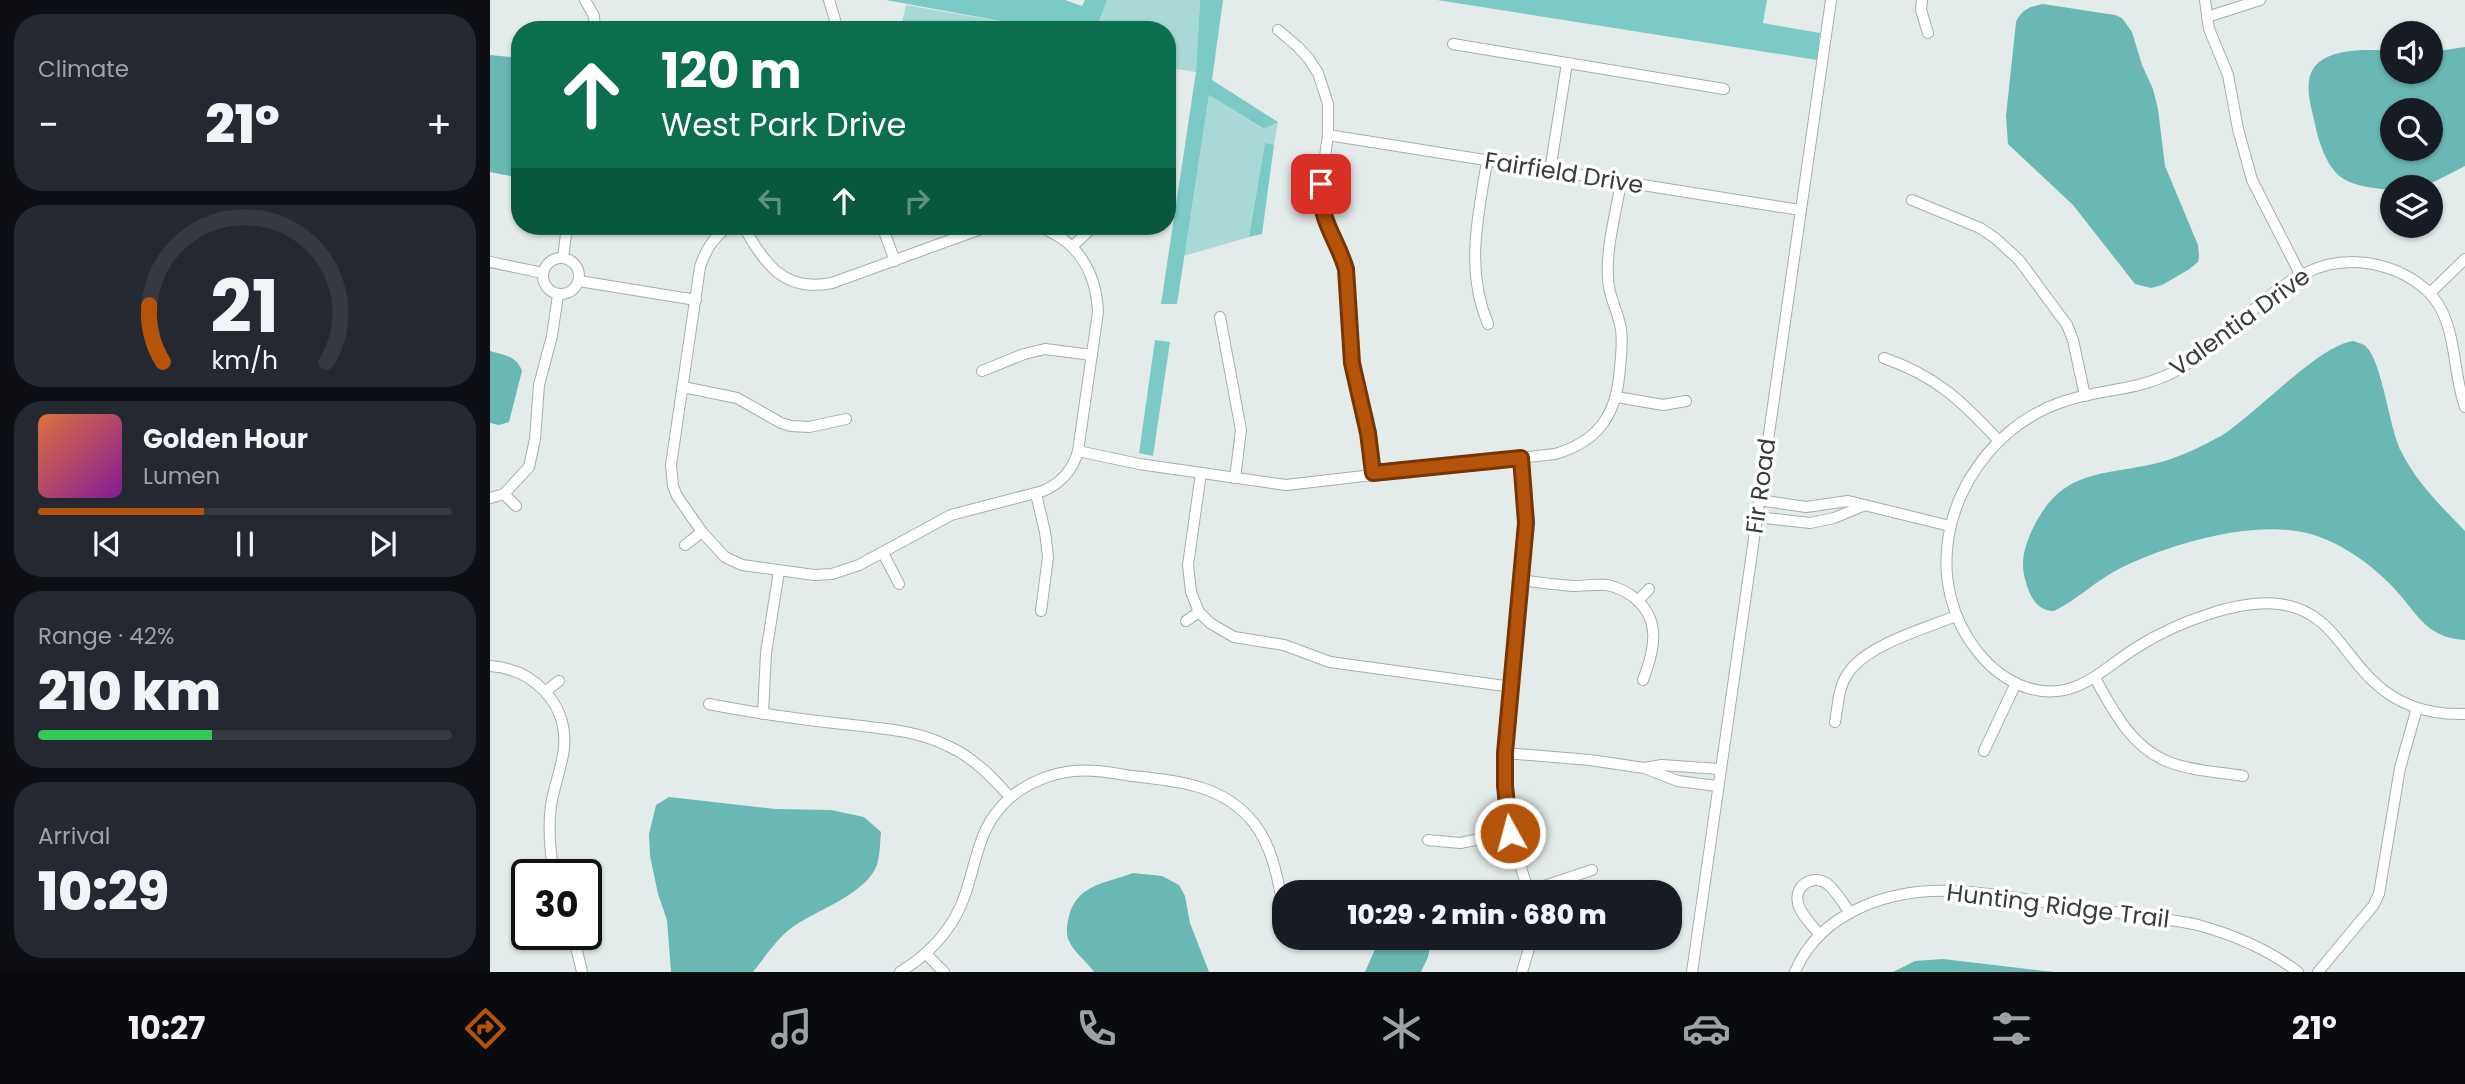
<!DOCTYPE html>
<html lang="en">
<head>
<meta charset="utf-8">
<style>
	:root { --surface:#171b24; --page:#242831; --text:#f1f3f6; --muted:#9ea1a6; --line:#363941; --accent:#b45309 }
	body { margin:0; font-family:Poppins,sans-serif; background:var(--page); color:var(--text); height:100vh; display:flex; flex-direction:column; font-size:26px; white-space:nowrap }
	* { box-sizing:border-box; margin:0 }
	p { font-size:23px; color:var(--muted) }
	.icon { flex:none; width:38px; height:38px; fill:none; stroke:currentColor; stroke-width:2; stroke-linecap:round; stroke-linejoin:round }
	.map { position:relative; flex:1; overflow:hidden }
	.sheet { display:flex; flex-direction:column; gap:14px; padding:14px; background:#0d0f14; width:490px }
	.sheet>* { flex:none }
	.hud { position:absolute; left:21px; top:21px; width:665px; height:214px; border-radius:28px; box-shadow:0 2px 5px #0004; background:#0b6e4f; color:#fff; overflow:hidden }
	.buttons { position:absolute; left:1890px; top:21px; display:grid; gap:14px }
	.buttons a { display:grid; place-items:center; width:63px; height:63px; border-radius:50%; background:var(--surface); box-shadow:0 2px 5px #0004; font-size:35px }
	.speed { position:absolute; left:21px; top:859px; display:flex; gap:14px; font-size:35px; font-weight:700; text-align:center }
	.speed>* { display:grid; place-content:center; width:91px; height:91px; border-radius:50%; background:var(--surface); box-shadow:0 2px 5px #0004; line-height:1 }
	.speed .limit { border:4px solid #111; border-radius:10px; background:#fff; color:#111 }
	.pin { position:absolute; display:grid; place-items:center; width:60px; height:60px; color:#fff; margin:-30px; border-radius:14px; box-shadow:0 4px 10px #0006 }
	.me { position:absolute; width:77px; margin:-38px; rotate:353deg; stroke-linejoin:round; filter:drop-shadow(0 0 5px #0008) }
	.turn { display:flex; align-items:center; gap:24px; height:147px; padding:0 35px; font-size:32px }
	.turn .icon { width:91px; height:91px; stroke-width:2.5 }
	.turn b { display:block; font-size:49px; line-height:60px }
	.lanes { display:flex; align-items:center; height:66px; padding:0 35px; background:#0003; justify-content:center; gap:35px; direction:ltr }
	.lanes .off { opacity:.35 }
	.big { font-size:52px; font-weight:800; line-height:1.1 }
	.sheet .widget { flex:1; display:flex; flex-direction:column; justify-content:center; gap:10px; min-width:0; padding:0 24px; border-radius:28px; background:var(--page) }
	.sheet .dial { align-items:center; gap:0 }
	.dial svg { height:182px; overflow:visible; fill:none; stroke:var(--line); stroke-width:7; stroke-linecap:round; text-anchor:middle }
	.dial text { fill:var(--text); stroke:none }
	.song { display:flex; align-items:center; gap:21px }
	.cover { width:84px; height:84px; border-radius:10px; background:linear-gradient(135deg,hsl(20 70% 55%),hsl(290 70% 35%)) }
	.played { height:7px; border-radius:4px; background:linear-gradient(90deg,var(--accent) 40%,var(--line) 40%) }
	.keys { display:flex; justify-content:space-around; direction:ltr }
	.heat { display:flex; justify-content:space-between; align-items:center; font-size:38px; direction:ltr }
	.charge { height:10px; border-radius:5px; background:linear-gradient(90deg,#34c759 42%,var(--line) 0) }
	.trip { position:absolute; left:782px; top:880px; width:410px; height:70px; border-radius:28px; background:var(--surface); box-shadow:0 2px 5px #0004; font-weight:800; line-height:70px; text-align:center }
	.tabs { display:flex; height:112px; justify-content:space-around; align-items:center; background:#090b0e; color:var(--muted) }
	.tabs .icon { width:49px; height:49px }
	.tabs .on { color:var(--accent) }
	.tabs b { font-size:32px; color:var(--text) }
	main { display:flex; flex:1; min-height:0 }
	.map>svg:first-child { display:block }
	.green { fill:#a9d9d6 }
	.forest { fill:#7ccac6 }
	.water { fill:#6ab8b4; fill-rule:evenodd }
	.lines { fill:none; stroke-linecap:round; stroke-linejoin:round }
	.minor-casing { stroke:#a6aead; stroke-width:12 }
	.minor { stroke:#fff; stroke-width:10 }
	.route-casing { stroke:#753606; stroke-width:18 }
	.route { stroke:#b45309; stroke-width:12 }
	.labels { text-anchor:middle; stroke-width:7; stroke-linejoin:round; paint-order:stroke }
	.street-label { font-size:24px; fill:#393c3c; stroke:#fff }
</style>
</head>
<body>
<main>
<section class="sheet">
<div class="widget"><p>Climate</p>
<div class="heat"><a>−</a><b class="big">21°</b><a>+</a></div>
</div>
<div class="widget dial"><svg viewBox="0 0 100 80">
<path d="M14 69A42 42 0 1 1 86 69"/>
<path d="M14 69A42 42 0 0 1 8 44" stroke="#b45309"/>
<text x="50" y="56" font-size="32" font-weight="700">21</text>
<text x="50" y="72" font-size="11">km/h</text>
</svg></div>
<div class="widget">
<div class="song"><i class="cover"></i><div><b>Golden Hour</b><p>Lumen</p></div></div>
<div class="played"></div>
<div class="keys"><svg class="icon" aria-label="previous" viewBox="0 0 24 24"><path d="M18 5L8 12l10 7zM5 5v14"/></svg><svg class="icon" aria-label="pause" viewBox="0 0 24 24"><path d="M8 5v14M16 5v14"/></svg><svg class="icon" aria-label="next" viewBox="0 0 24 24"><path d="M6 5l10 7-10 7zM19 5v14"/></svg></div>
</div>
<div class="widget"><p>Range · 42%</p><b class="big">210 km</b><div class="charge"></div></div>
<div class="widget"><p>Arrival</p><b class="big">10:29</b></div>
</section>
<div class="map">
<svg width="1975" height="972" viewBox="0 0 1975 972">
	<rect width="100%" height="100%" fill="#e4eceb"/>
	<g class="green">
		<path d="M617 0H710L706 72 680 68 683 40 677 38V30H623L607 27Z"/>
		<path d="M416 5 559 30H410Z"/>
		<path d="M719 95 773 129 788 122 784 145 775 144 759 237 694 256Z"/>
	</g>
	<g class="forest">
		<path d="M396 0H575L592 6 595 0H617L607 27 623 30H559Z"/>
		<path d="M710 0H733L722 80 788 122 774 129 719 95 687 304H671L706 72Z"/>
		<path d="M947 0H1277L1273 23 1330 33 1327 60Z"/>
		<path d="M775 143 784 145 772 234 759 237Z"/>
		<path d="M665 340 680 342 663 456 649 453Z"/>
	</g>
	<g class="water">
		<path d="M1553 4 1625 15 1632 18 1642 32 1652 65 1663 89 1668 109 1675 166 1708 245 1709 256 1708 262 1698 270 1672 285 1661 288 1645 284 1583 205 1518 144 1516 116 1526 22C1531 10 1541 6 1553 4Z"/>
		<path d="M1975 47V166L1934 187H1902V190C1884 188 1860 187 1846 173 1835 161 1828 140 1825 124 1822 110 1817 95 1819 81 1823 46 1877 49 1902 51V72H1941V52ZM1941 110V149H1902V110Z"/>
		<path d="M0 55 30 58V178L0 172Z"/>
		<path d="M1864 341C1867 343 1871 343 1874 345 1892 357 1899 428 1911 451 1926 482 1951 506 1975 531V640C1933 638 1925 608 1898 582 1877 562 1855 546 1827 536 1771 516 1677 544 1627 570 1604 582 1587 600 1564 611 1546 611 1539 595 1535 579 1530 561 1535 545 1543 528 1575 463 1619 478 1678 460 1696 454 1714 445 1731 436 1765 415 1830 344 1864 341Z"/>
		<path d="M0 351C14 355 27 356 32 371L19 422 9 425 0 423Z"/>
		<path d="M179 797 286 809 341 810 374 817 391 832C390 842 390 855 387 865 376 894 327 910 304 926 288 937 275 957 263 972H181L177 920 168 894 160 856 159 834 166 805Z"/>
		<path d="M643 873 672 876 689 885 695 896 700 923 719 972H604C597 962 585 953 580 943 575 934 577 925 579 916 587 884 617 883 643 873Z"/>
		<path d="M890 938H933C945 949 937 959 931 972H875Z"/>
		<path d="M1453 959 1564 972H1403L1425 961Z"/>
	</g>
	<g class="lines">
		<defs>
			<g id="minor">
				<path d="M95 0 104 16 105 30"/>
				<path d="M339 0 348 30"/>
				<path d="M1432 0 1431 10 1438 33"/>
				<path d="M1715 0 1719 29 1738 75 1748 129 1762 180 1810 274"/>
				<path d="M1717 17 1770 0"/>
				<path d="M788 30 807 46 819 59 828 73 838 104V135L831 184V206L856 269 862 363 878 433 883 473"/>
				<path d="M963 44 1234 89"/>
				<path d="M838 135 1310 210"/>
				<path d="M997 161C988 217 975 269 998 324"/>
				<path d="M1060 171 1077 63"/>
				<path d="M1422 200 1490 228 1505 238 1529 260 1577 325 1583 340 1595 396"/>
				<path d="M239 226C224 237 216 249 210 267L181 465 183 486 187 496 212 532 235 557 252 565 324 575 342 574 369 565 461 515 553 491C571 483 583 470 588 451L608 312C606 271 587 239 546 226"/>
				<path d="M253 226C275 263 293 293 342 283L499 226"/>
				<path d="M392 226 405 261"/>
				<path d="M583 246 604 226"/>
				<circle cx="71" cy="276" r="18"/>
				<path d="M73 258 77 226"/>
				<path d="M0 262 53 273"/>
				<path d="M89 281 206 300"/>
				<path d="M1940 293 1975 259"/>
				<path d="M730 317 751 430 745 478"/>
				<path d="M1394 358C1446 376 1472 401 1509 441"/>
				<path d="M492 371 534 354 555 349 602 355"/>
				<path d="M193 387 247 398 291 423 301 426 319 427 356 419"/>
				<path d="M1127 397 1173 405 1196 401"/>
				<path d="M1975 407C1964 376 1966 340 1952 311 1942 290 1920 275 1898 268 1804 237 1758 331 1687 370 1648 392 1612 388 1572 402 1494 428 1440 517 1461 598 1470 635 1498 674 1535 687 1585 704 1611 669 1649 646 1684 624 1747 599 1789 604 1841 611 1851 652 1884 682 1909 706 1942 715 1975 714"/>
				<path d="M588 451 649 464 796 485 1065 454C1110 441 1127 413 1130 368 1131 355 1133 342 1131 330 1129 312 1118 297 1118 278 1116 247 1126 213 1131 182"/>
				<path d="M1031 458 1036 523 1015 753C1014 809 1021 840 1039 892"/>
				<path d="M711 473 698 565 701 592 709 612 720 623 744 637 794 645 840 662 1022 687"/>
				<path d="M14 494 39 467 45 439 49 385 62 336 68 295"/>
				<path d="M14 494 26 506"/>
				<path d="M546 494 555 532 558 557 551 611"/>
				<path d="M0 498 14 494"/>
				<path d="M1269 500 1316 507 1358 501 1460 526"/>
				<path d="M1267 517 1320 523 1344 518 1373 506"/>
				<path d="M195 545 212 532"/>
				<path d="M393 553 409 584"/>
				<path d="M1029 580C1047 582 1066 585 1084 586 1095 586 1106 584 1117 585 1126 587 1134 590 1142 596 1172 618 1165 649 1153 680"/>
				<path d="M1148 601 1159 589"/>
				<path d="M696 621 709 612"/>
				<path d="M0 666C43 669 78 703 74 748 72 767 64 786 61 805 58 828 60 852 64 875"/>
				<path d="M1605 678C1623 711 1642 748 1679 762 1702 771 1729 772 1753 776"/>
				<path d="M56 691 69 681"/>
				<path d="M219 704C264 713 308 719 353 724 389 728 426 730 458 746 483 757 502 777 520 797"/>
				<path d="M273 714 276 653 289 571"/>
				<path d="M1345 722C1348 707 1348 688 1357 675 1373 646 1436 628 1466 616"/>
				<path d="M1494 751 1526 683"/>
				<path d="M1015 753 1100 760 1154 768 1188 781 1227 786"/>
				<path d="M1154 768 1172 765 1229 769"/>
				<path d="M938 840 970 843 1020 833"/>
				<path d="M1039 891 1102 870"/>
				<path d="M83 934 92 972"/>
				<path d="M1330 935C1323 926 1310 914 1308 903 1304 887 1321 874 1336 883 1345 889 1353 903 1360 913"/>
				<path d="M436 954 454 972"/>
				<path d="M410 972C441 953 465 927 476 892 488 856 489 824 521 797 537 783 562 773 584 771 603 769 623 773 642 776 687 781 732 784 763 822 783 847 788 880 794 911"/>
				<path d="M1032 972 1042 938"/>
				<path d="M1202 972 1341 0"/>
				<path d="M1305 972C1330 912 1399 889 1460 891 1499 892 1538 900 1576 906 1620 912 1664 916 1708 925 1744 935 1778 949 1808 972"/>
				<path d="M1828 972 1883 906 1889 894 1910 768 1927 708"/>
			</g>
		</defs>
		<use href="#minor" class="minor-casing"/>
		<use href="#minor" class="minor"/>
	</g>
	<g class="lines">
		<defs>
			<path id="route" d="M831 184C829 222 846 236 856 269L862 363 878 433 883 473 1031 458 1036 523 1015 753V786L1020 833"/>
		</defs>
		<use href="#route" class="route-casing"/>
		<use href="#route" class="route"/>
	</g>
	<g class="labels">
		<g class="street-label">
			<text transform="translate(1074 173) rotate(9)" y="8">Fairfield Drive</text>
			<text transform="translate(1750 322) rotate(-36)" y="8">Valentia Drive</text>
			<text transform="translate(1271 486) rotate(-82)" y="8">Fir Road</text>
			<text transform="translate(1568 906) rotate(7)" y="8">Hunting Ridge Trail</text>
		</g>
	</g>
</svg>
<div class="buttons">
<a><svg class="icon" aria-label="sound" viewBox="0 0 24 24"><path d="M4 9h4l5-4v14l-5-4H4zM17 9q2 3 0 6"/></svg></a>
<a><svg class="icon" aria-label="search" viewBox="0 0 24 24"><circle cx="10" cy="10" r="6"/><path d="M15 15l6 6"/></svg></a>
<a><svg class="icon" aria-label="layers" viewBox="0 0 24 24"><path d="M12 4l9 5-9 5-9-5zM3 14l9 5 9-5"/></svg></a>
</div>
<div class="speed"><div class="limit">30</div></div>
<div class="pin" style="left:831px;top:184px;background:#d93025"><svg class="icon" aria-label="arrive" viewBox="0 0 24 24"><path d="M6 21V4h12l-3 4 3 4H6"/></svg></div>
<svg class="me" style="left:1020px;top:833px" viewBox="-20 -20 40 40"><circle r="17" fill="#b45309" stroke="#fff" stroke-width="3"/><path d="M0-11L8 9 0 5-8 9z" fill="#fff"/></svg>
<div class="trip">10:29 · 2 min · 680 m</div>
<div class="hud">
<div class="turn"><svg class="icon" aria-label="ahead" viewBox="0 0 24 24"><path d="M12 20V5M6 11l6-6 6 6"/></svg><div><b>120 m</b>West Park Drive</div></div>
<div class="lanes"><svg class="icon off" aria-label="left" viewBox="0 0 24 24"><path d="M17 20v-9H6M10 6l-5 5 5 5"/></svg><svg class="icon" aria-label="ahead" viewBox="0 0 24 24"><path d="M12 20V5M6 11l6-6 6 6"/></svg><svg class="icon off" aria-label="right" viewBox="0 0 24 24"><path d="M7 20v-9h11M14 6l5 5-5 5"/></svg></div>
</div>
</div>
</main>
<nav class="tabs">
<b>10:27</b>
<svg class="icon on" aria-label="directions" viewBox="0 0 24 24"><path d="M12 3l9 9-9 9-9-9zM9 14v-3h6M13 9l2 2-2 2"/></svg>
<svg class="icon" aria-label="music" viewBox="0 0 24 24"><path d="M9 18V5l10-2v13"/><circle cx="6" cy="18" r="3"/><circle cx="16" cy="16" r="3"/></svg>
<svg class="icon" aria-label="phone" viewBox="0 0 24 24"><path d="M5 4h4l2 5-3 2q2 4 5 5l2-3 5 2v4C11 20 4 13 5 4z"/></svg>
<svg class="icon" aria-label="climate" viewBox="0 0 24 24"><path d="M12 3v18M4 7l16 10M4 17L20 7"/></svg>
<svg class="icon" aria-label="car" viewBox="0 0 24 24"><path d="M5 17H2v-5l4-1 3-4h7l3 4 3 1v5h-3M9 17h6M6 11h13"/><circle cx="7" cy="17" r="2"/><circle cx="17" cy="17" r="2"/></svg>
<svg class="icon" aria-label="filters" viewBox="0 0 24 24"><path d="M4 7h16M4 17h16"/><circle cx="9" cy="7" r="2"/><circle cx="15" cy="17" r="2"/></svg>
<b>21°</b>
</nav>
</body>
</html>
